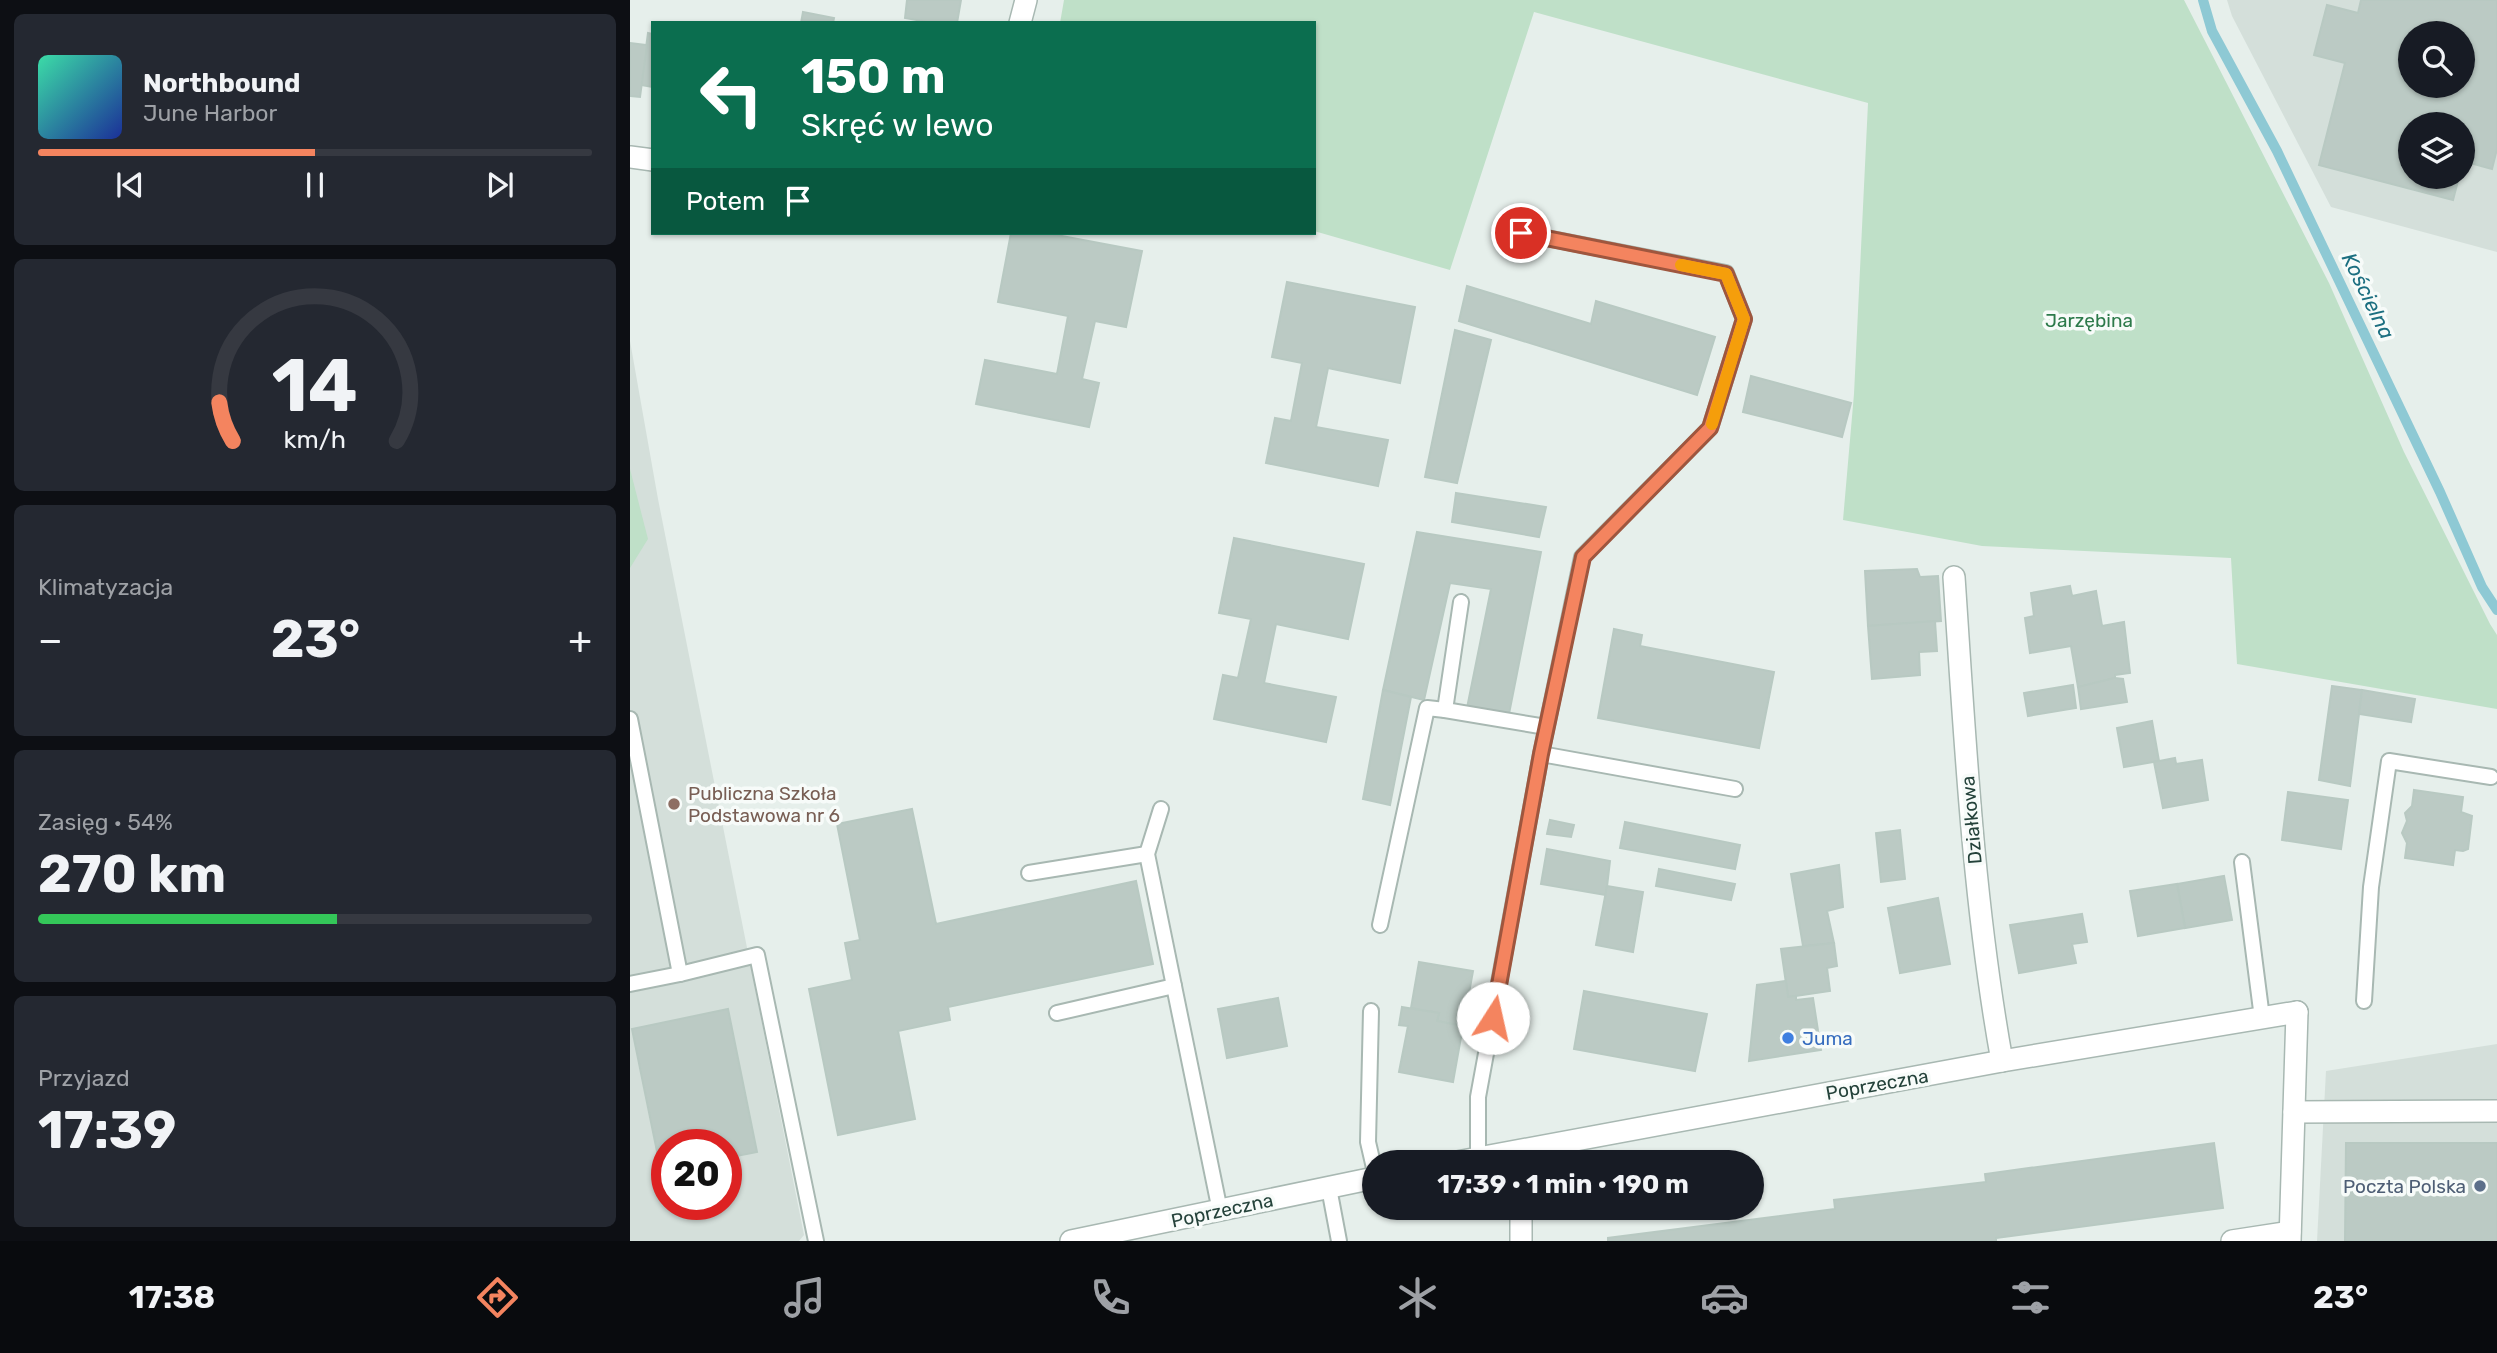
<!DOCTYPE html>
<html lang="pl">
<head>
<meta charset="utf-8">
<style>
	:root { --surface:#171b24; --page:#242831; --text:#f1f3f6; --muted:#9ea1a6; --line:#363941; --accent:#f4845f }
	body { margin:0; font-family:Rubik,sans-serif; background:var(--page); color:var(--text); height:100vh; display:flex; flex-direction:column; font-size:26px; white-space:nowrap }
	* { box-sizing:border-box; margin:0 }
	p { font-size:23px; color:var(--muted) }
	.icon { flex:none; width:38px; height:38px; fill:none; stroke:currentColor; stroke-width:2; stroke-linecap:round; stroke-linejoin:round }
	.map { position:relative; flex:1; overflow:hidden }
	.details { display:flex; flex-direction:column; gap:14px; padding:14px; background:#0d0f14; width:630px }
	.details>* { flex:none }
	.top-card { position:absolute; left:21px; top:21px; width:665px; height:214px; border-radius:0px; box-shadow:0 2px 5px #0004; background:#0b6e4f; color:#fff; overflow:hidden }
	.controls { position:absolute; left:1768px; top:21px; display:grid; gap:14px }
	.controls a { display:grid; place-items:center; width:77px; height:77px; border-radius:50%; background:var(--surface); box-shadow:0 2px 5px #0004; font-size:35px }
	.speed { position:absolute; left:21px; top:1129px; display:flex; gap:14px; font-size:35px; font-weight:700; text-align:center }
	.speed>* { display:grid; place-content:center; width:91px; height:91px; border-radius:50%; background:var(--surface); box-shadow:0 2px 5px #0004; line-height:1 }
	.speed .limit { border:10px solid #d22; background:#fff; color:#111 }
	.pin { position:absolute; display:grid; place-items:center; width:60px; height:60px; color:#fff; margin:-30px; border:4px solid #fff; border-radius:50%; box-shadow:0 2px 7px #0007 }
	.me { position:absolute; width:77px; margin:-38px; rotate:10deg; stroke-linejoin:round; filter:drop-shadow(0 0 5px #0008) }
	.turn { display:flex; align-items:center; gap:24px; height:147px; padding:0 35px; font-size:32px }
	.turn .icon { width:91px; height:91px; stroke-width:2.5 }
	.turn b { display:block; font-size:49px; line-height:60px }
	.then { display:flex; align-items:center; height:66px; padding:0 35px; background:#0003; gap:14px; font-size:26px }
	.big { font-size:52px; font-weight:700; line-height:1.1 }
	.details .card { flex:1; display:flex; flex-direction:column; justify-content:center; gap:10px; min-width:0; padding:0 24px; border-radius:10px; background:var(--page) }
	.details .dial { align-items:center; gap:0 }
	.dial svg { height:182px; overflow:visible; fill:none; stroke:var(--line); stroke-width:7; stroke-linecap:round; text-anchor:middle }
	.dial text { fill:var(--text); stroke:none }
	.song { display:flex; align-items:center; gap:21px }
	.cover { width:84px; height:84px; border-radius:10px; background:linear-gradient(135deg,hsl(160 70% 55%),hsl(230 70% 35%)) }
	.played { height:7px; border-radius:4px; background:linear-gradient(90deg,var(--accent) 50%,var(--line) 50%) }
	.keys { display:flex; justify-content:space-around; direction:ltr }
	.heat { display:flex; justify-content:space-between; align-items:center; font-size:38px; direction:ltr }
	.charge { height:10px; border-radius:5px; background:linear-gradient(90deg,#34c759 54%,var(--line) 0) }
	.trip { position:absolute; left:732px; top:1150px; width:402px; height:70px; border-radius:35px; background:var(--surface); box-shadow:0 2px 5px #0004; font-weight:700; line-height:70px; text-align:center }
	.menu { display:flex; height:112px; justify-content:space-around; align-items:center; background:#090b0e; color:var(--muted) }
	.menu .icon { width:49px; height:49px }
	.menu .on { color:var(--accent) }
	.menu b { font-size:32px; color:var(--text) }
	main { display:flex; flex:1; min-height:0 }
	.map>svg:first-child { display:block }
	.built { fill:#d4dfda; fill-rule:evenodd }
	.green { fill:#bfe0c8 }
	.lines { fill:none; stroke-linecap:round; stroke-linejoin:round }
	.stream { stroke:#8ec9d4; stroke-width:10 }
	.building { fill:#bbcac4; stroke:#b8c9c2; stroke-width:2; fill-rule:evenodd }
	.service-casing { stroke:#a8b8b2; stroke-width:18 }
	.minor-casing { stroke:#a8b8b2; stroke-width:24 }
	.tertiary-casing { stroke:#a8b8b2; stroke-width:24 }
	.service { stroke:#fff; stroke-width:14 }
	.minor { stroke:#fff; stroke-width:21 }
	.tertiary { stroke:#fff; stroke-width:21 }
	.route-casing { stroke:#9f563e; stroke-width:18 }
	.route { stroke:#f4845f; stroke-width:12 }
	.slow { stroke:#f59e0b; stroke-width:12 }
	.education-dot { fill:#8d6e63; stroke:#f7fbf9; stroke-width:2.5 }
	.shop-dot { fill:#3f7fe0; stroke:#f7fbf9; stroke-width:2.5 }
	.service-dot { fill:#5c6f8a; stroke:#f7fbf9; stroke-width:2.5 }
	.labels { text-anchor:middle; stroke-width:7; stroke-linejoin:round; paint-order:stroke }
	.park-label { font-size:19px; fill:#2d7a4b; stroke:#f7fbf9 }
	.education-label { font-size:19px; fill:#785e54; stroke:#f7fbf9; text-anchor:start }
	.street-label { font-size:19px; fill:#24423a; stroke:#f7fbf9 }
	.shop-label { font-size:19px; fill:#366cbe; stroke:#f7fbf9; text-anchor:start }
	.service-label { font-size:19px; fill:#4e5e75; stroke:#f7fbf9; text-anchor:end }
	.water-label { font-size:21px; font-style:italic; fill:#1c6f80; stroke:#f7fbf9 }
</style>
</head>
<body>
<main>
<section class="details">
<div class="card">
<div class="song"><i class="cover"></i><div><b>Northbound</b><p>June Harbor</p></div></div>
<div class="played"></div>
<div class="keys"><svg class="icon" aria-label="previous" viewBox="0 0 24 24"><path d="M18 5L8 12l10 7zM5 5v14"/></svg><svg class="icon" aria-label="pause" viewBox="0 0 24 24"><path d="M8 5v14M16 5v14"/></svg><svg class="icon" aria-label="next" viewBox="0 0 24 24"><path d="M6 5l10 7-10 7zM19 5v14"/></svg></div>
</div>
<div class="card dial"><svg viewBox="0 0 100 80">
<path d="M14 69A42 42 0 1 1 86 69"/>
<path d="M14 69A42 42 0 0 1 8 52" stroke="#f4845f"/>
<text x="50" y="56" font-size="32" font-weight="700">14</text>
<text x="50" y="72" font-size="11">km/h</text>
</svg></div>
<div class="card"><p>Klimatyzacja</p>
<div class="heat"><a>−</a><b class="big">23°</b><a>+</a></div>
</div>
<div class="card"><p>Zasięg · 54%</p><b class="big">270 km</b><div class="charge"></div></div>
<div class="card"><p>Przyjazd</p><b class="big">17:39</b></div>
</section>
<div class="map">
<svg width="1867" height="1241" viewBox="0 0 1867 1241">
	<rect width="100%" height="100%" fill="#e6efeb"/>
	<g class="built">
		<path d="M1597 0H1867V252L1701 207 1602 16ZM1780 33H1832V86H1780ZM1780 124H1832V177H1780Z"/>
		<path d="M0 341 28 499 174 1235 169 1241H0ZM37 1144H96V1204H37Z"/>
		<path d="M1867 1044V1241H1687L1696 1071Z"/>
	</g>
	<g class="green">
		<path d="M434 0H1554L1699 283 1774 452 1860 624 1867 635V709L1607 664 1601 558 1352 546 1213 520 1224 394 1238 103 904 12 820 270 684 231V23H430Z"/>
		<path d="M0 469 18 539 0 568Z"/>
	</g>
	<g class="lines">
		<path class="stream" d="M1573 0 1582 31 1647 151 1810 492 1852 587 1867 610"/>
	</g>
	<g class="building">
		<path d="M277 0H331L327 23H303L275 18Z"/>
		<path d="M1731 0H1867V149L1862 169 1833 161 1832 164V124H1780V177H1829L1823 200 1689 165 1715 63 1684 55 1697 5 1728 13ZM1780 33H1832V86H1780Z"/>
		<path d="M173 12 204 18 203 23H171Z"/>
		<path d="M18 33 23 34V87L11 85Z"/>
		<path d="M0 43 17 45 10 97 0 96Z"/>
		<path d="M381 233H416L512 251 496 327 465 321 452 379 469 383 459 427 346 404 355 360 427 374 438 316 368 302Z"/>
		<path d="M657 282 785 307 770 383 698 368 686 427 758 440 748 486 636 463 645 418 661 421 672 363 642 357Z"/>
		<path d="M837 286 961 324 966 301 1085 337 1067 395 829 321Z"/>
		<path d="M825 330 861 340 827 483 795 477Z"/>
		<path d="M1121 376 1221 403 1212 437 1113 412Z"/>
		<path d="M826 493 916 507 909 537 822 522Z"/>
		<path d="M787 532 911 552 879 714 837 708 861 589 820 583 794 700 753 690Z"/>
		<path d="M604 538 734 564 718 639 646 624 634 683 706 697 696 742 584 719 593 675 608 678 621 619 589 613Z"/>
		<path d="M1287 569 1290 577 1308 576 1311 621 1238 626 1235 571Z"/>
		<path d="M1440 586 1442 596 1466 591 1472 626 1494 622 1500 673 1485 675V678L1448 687 1441 646 1400 653 1395 618 1404 616 1401 593Z"/>
		<path d="M1305 621 1307 651 1289 652 1290 675 1242 679 1238 626Z"/>
		<path d="M984 629 1012 635 1010 646 1144 672 1129 748 968 718Z"/>
		<path d="M1485 678 1493 679 1497 702 1451 709 1448 687Z"/>
		<path d="M1443 685 1446 708 1398 716 1394 693Z"/>
		<path d="M1702 686 1732 690 1720 786 1689 780Z"/>
		<path d="M753 690 781 697 760 805 733 799Z"/>
		<path d="M1732 690 1785 699 1781 722 1729 714Z"/>
		<path d="M1522 721 1529 761 1494 767 1487 728Z"/>
		<path d="M1545 758 1546 764 1572 760 1578 800 1533 808 1524 762Z"/>
		<path d="M1784 790 1833 797 1831 812 1842 816 1838 849 1833 851 1825 850 1823 865 1775 858 1777 843 1772 833 1777 821 1775 813 1782 806Z"/>
		<path d="M1658 792 1718 800 1711 849 1652 840Z"/>
		<path d="M282 809 306 924 506 881 523 964 318 1007 320 1020 268 1031 285 1119 208 1135 179 989 222 980 215 943 230 940 207 824Z"/>
		<path d="M920 820 944 825 941 837 917 834Z"/>
		<path d="M995 822 1110 845 1105 869 990 848Z"/>
		<path d="M1270 830 1275 879 1251 882 1246 833Z"/>
		<path d="M917 849 980 861 976 895 911 884Z"/>
		<path d="M1209 865 1213 907 1197 911 1204 943 1173 946 1161 874Z"/>
		<path d="M1029 869 1105 884 1101 900 1026 886Z"/>
		<path d="M1594 876 1602 920 1555 928 1547 884Z"/>
		<path d="M1547 884 1555 928 1508 936 1500 891Z"/>
		<path d="M977 886 1013 892 1003 952 966 945Z"/>
		<path d="M1308 898 1320 964 1270 973 1258 908Z"/>
		<path d="M1452 914 1457 942 1442 944 1446 963 1389 973 1380 925Z"/>
		<path d="M1204 943 1207 966 1197 968 1200 991 1158 997 1151 949Z"/>
		<path d="M789 962 843 971 833 1026 807 1021 809 1013 781 1008Z"/>
		<path d="M1156 981 1158 997 1166 996V1000L1183 998 1191 1050 1119 1061 1127 985Z"/>
		<path d="M954 991 1077 1014 1065 1071 944 1049Z"/>
		<path d="M648 998 657 1046 597 1058 588 1009Z"/>
		<path d="M772 1007 809 1013 807 1021 833 1026 823 1082 769 1072 778 1026 769 1025Z"/>
		<path d="M98 1009 127 1152 96 1158V1144H37V1170L31 1171 2 1029Z"/>
		<path d="M1584 1143 1593 1208 1366 1238V1241H978V1238L1205 1209 1204 1200 1356 1182 1355 1174Z"/>
		<path d="M1716 1143H1867V1241H1715Z"/>
	</g>
	<g class="lines">
		<defs>
			<g id="service">
				<path d="M831 602 815 710 916 727"/>
				<path d="M0 719 50 974"/>
				<path d="M911 754 1105 789"/>
				<path d="M531 809 517 854 590 1211"/>
				<path d="M1612 862 1632 1018"/>
				<path d="M399 873 517 854"/>
				<path d="M750 925 797 708 815 710"/>
				<path d="M0 984 50 974 127 955 186 1241"/>
				<path d="M1734 1001 1741 887 1759 761 1861 777"/>
				<path d="M741 1011 738 1142 744 1168"/>
				<path d="M427 1013 544 986"/>
				<path d="M848 1158V1097L911 754 952 557 1080 428 1114 319 1096 273 891 233"/>
				<path d="M699 1188 709 1241"/>
			</g>
			<g id="minor">
				<path d="M390 23 396 0"/>
				<path d="M0 157 23 160"/>
				<path d="M1324 577C1335 739 1343 901 1372 1061"/>
				<path d="M1664 1112 1867 1111"/>
				<path d="M891 1208V1241"/>
				<path d="M1602 1241 1660 1232"/>
				<path d="M1660 1241 1667 1012"/>
			</g>
			<g id="tertiary">
				<path d="M827 1162 1372 1061 1667 1012"/>
				<path d="M441 1241 744 1178"/>
			</g>
		</defs>
		<use href="#service" class="service-casing"/>
		<use href="#minor" class="minor-casing"/>
		<use href="#tertiary" class="tertiary-casing"/>
		<use href="#service" class="service"/>
		<use href="#minor" class="minor"/>
		<use href="#tertiary" class="tertiary"/>
	</g>
	<g class="lines">
		<defs>
			<path id="route" d="M863 1018 911 754 953 557 1080 428 1114 319 1096 274 891 233"/>
		</defs>
		<use href="#route" class="route-casing"/>
		<use href="#route" class="route"/>
		<path class="slow" d="M1051 265 1096 274 1114 319 1082 424"/>
	</g>
	<circle class="education-dot" cx="44" cy="804" r="7"/>
	<circle class="shop-dot" cx="1158" cy="1038" r="7"/>
	<circle class="service-dot" cx="1850" cy="1186" r="7"/>
	<g class="labels">
		<g class="park-label">
			<text x="1459" y="327">Jarzębina</text>
		</g>
		<g class="education-label">
			<text x="58" y="800">Publiczna Szkoła<tspan x="58" dy="22">Podstawowa nr 6</tspan></text>
		</g>
		<g class="street-label">
			<text transform="translate(1341 820) rotate(-95)" y="7">Działkowa</text>
			<text transform="translate(1247 1084) rotate(-10)" y="7">Poprzeczna</text>
			<text transform="translate(592 1210) rotate(-12)" y="7">Poprzeczna</text>
		</g>
		<g class="shop-label">
			<text x="1172" y="1045">Juma</text>
		</g>
		<g class="service-label">
			<text x="1836" y="1193">Poczta Polska</text>
		</g>
		<g class="water-label">
			<text transform="translate(1738 296) rotate(64)" y="7">Kościelna</text>
		</g>
	</g>
</svg>
<div class="controls">
<a><svg class="icon" aria-label="search" viewBox="0 0 24 24"><circle cx="10" cy="10" r="6"/><path d="M15 15l6 6"/></svg></a>
<a><svg class="icon" aria-label="layers" viewBox="0 0 24 24"><path d="M12 4l9 5-9 5-9-5zM3 14l9 5 9-5"/></svg></a>
</div>
<div class="speed"><div class="limit">20</div></div>
<div class="pin" style="left:891px;top:233px;background:#d93025"><svg class="icon" aria-label="arrive" viewBox="0 0 24 24"><path d="M6 21V4h12l-3 4 3 4H6"/></svg></div>
<svg class="me" style="left:863px;top:1018px" viewBox="-20 -20 40 40"><circle r="19" fill="#fff"/><path d="M0-13L10 11 0 6-10 11z" fill="#f4845f"/></svg>
<div class="trip">17:39 · 1 min · 190 m</div>
<div class="top-card">
<div class="turn"><svg class="icon" aria-label="left" viewBox="0 0 24 24"><path d="M17 20v-9H6M10 6l-5 5 5 5"/></svg><div><b>150 m</b>Skręć w lewo</div></div>
<div class="then">Potem<svg class="icon" aria-label="arrive" viewBox="0 0 24 24"><path d="M6 21V4h12l-3 4 3 4H6"/></svg></div>
</div>
</div>
</main>
<nav class="menu">
<b>17:38</b>
<svg class="icon on" aria-label="directions" viewBox="0 0 24 24"><path d="M12 3l9 9-9 9-9-9zM9 14v-3h6M13 9l2 2-2 2"/></svg>
<svg class="icon" aria-label="music" viewBox="0 0 24 24"><path d="M9 18V5l10-2v13"/><circle cx="6" cy="18" r="3"/><circle cx="16" cy="16" r="3"/></svg>
<svg class="icon" aria-label="phone" viewBox="0 0 24 24"><path d="M5 4h4l2 5-3 2q2 4 5 5l2-3 5 2v4C11 20 4 13 5 4z"/></svg>
<svg class="icon" aria-label="climate" viewBox="0 0 24 24"><path d="M12 3v18M4 7l16 10M4 17L20 7"/></svg>
<svg class="icon" aria-label="car" viewBox="0 0 24 24"><path d="M5 17H2v-5l4-1 3-4h7l3 4 3 1v5h-3M9 17h6M6 11h13"/><circle cx="7" cy="17" r="2"/><circle cx="17" cy="17" r="2"/></svg>
<svg class="icon" aria-label="filters" viewBox="0 0 24 24"><path d="M4 7h16M4 17h16"/><circle cx="9" cy="7" r="2"/><circle cx="15" cy="17" r="2"/></svg>
<b>23°</b>
</nav>
</body>
</html>
